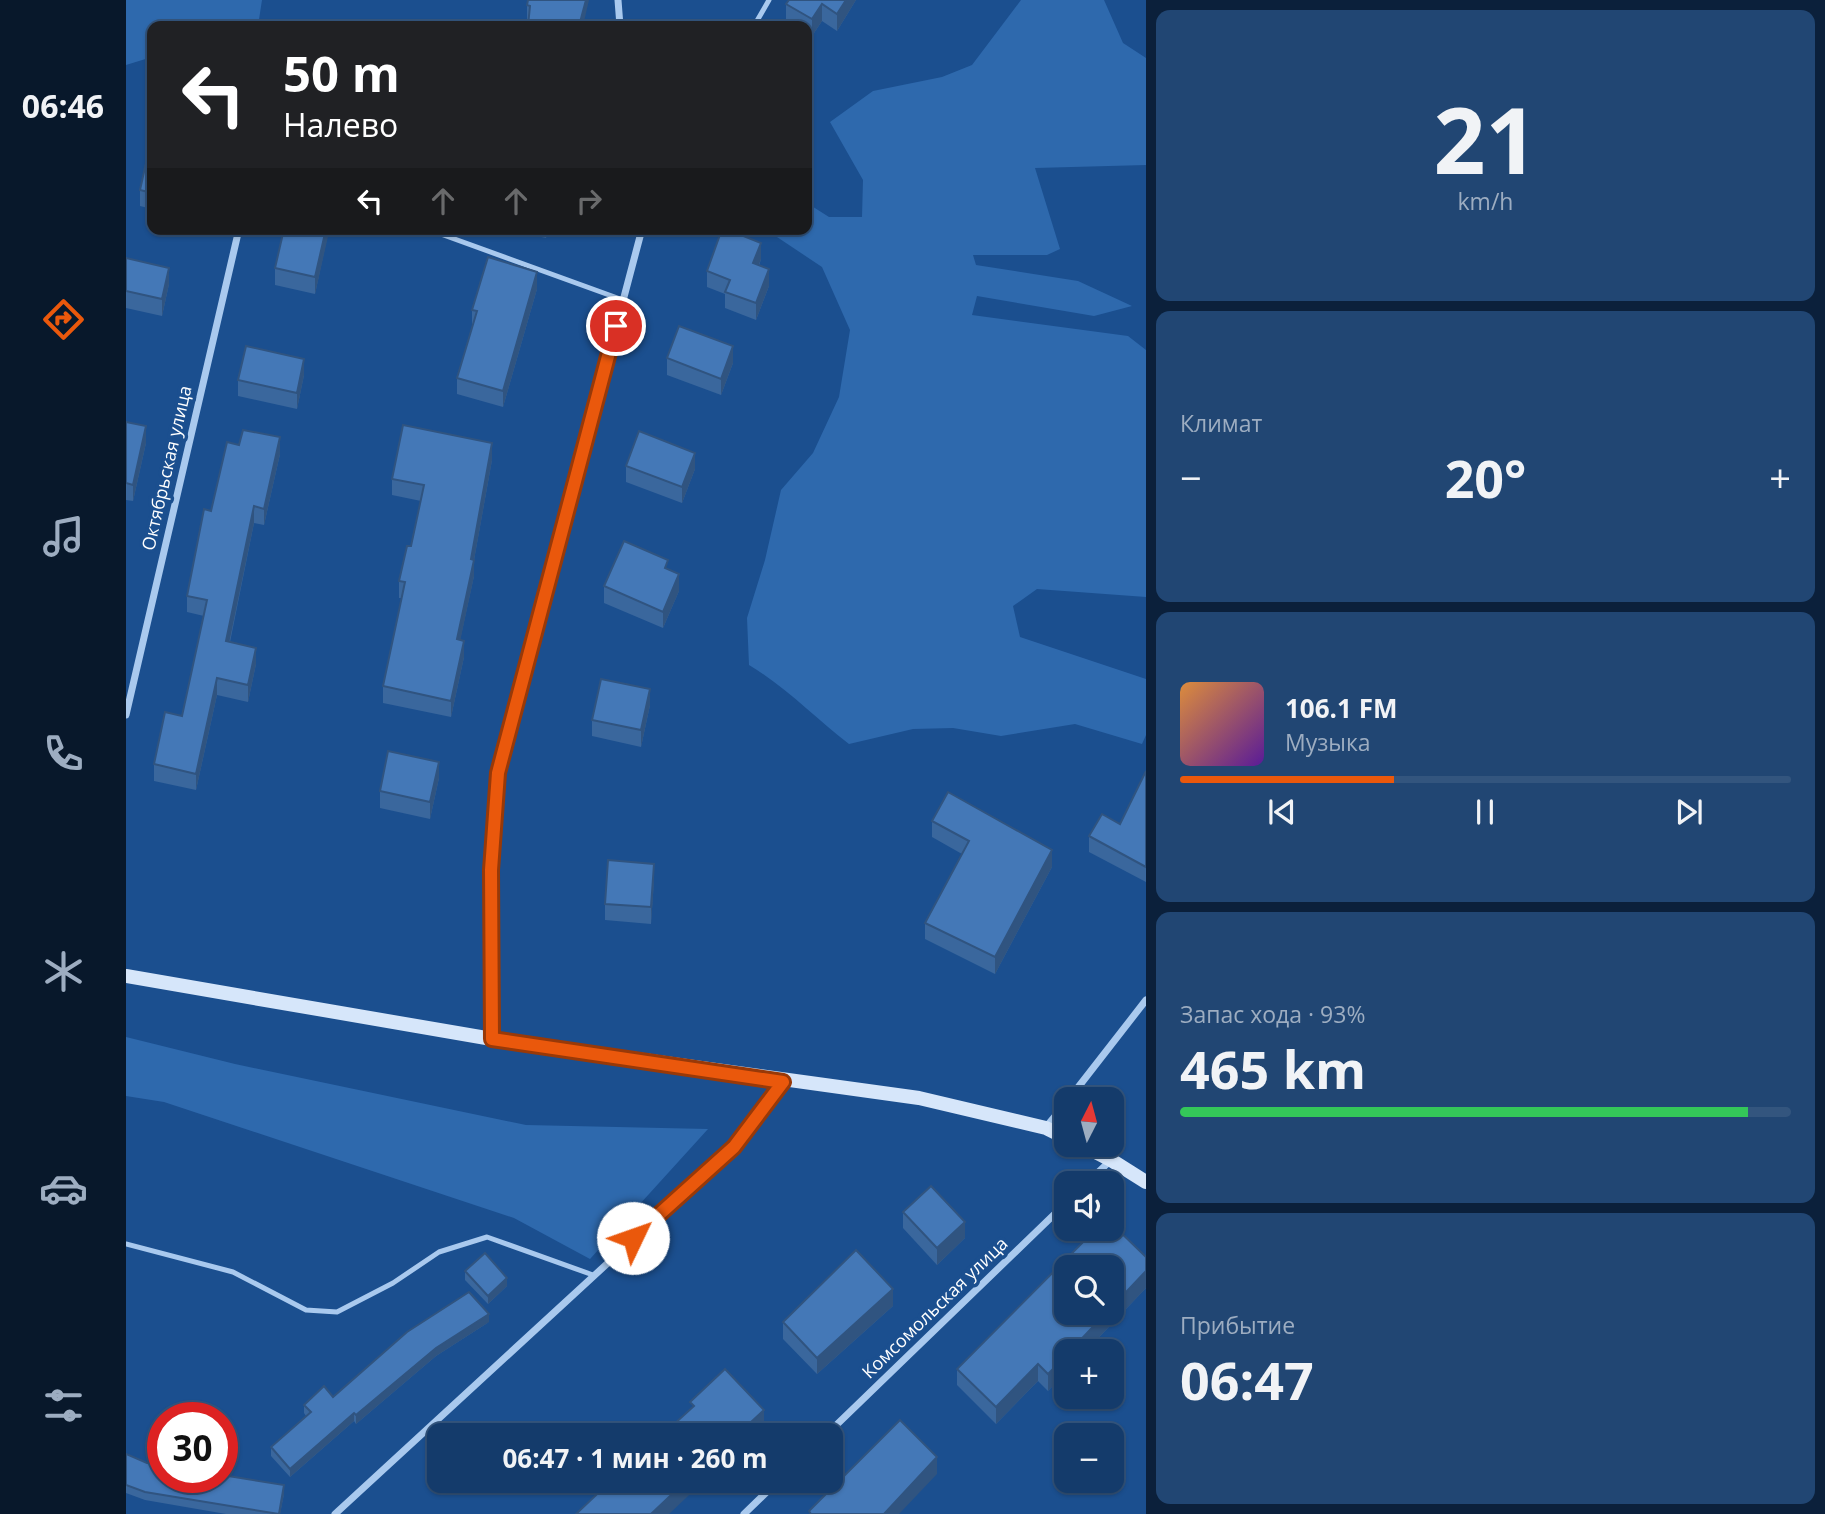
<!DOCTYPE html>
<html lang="ru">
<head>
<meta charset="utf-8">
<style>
	:root { --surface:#143b6b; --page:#214673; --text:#f1f3f6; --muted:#9dadc1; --line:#33557e; --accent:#ea580c }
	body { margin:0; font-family:"Open Sans",sans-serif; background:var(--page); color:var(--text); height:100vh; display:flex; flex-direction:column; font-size:26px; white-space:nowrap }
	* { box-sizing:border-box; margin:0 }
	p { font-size:23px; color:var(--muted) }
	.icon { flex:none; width:38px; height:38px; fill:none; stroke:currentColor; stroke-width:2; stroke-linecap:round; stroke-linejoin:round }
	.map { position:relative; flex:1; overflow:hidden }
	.sheet { display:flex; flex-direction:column; gap:10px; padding:10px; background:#0b203b; width:679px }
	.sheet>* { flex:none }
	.hud { position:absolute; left:21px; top:21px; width:665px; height:214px; border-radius:14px; box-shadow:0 2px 5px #0004,0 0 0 2px var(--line); background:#202124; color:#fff; overflow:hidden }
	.needle { width:46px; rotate:6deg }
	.controls { position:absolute; left:928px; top:1087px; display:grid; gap:14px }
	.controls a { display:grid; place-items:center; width:70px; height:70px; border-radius:14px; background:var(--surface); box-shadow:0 2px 5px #0004,0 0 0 2px var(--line); font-size:35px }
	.speed { position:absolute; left:21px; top:1402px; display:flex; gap:14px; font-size:35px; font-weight:700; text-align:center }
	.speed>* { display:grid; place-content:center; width:91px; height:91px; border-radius:50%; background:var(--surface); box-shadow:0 2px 5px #0004,0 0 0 2px var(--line); line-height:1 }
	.speed .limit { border:10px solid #d22; background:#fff; color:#111 }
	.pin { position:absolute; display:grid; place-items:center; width:60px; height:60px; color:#fff; margin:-30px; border:4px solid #fff; border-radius:50%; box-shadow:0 2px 7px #0007 }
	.me { position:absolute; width:77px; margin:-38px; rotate:48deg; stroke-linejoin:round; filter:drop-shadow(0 0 5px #0008) }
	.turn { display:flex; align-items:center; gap:24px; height:147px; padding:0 21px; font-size:32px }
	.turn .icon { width:91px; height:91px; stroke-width:2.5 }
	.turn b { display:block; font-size:49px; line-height:60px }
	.lanes { display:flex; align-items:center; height:66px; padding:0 21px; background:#0003; justify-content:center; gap:35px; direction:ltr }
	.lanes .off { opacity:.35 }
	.big { font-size:52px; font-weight:700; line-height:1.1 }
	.sheet .card { flex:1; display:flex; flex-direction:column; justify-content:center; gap:10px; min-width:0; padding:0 24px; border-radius:14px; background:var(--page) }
	.sheet .dial { align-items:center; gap:0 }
	.dial b { font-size:91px; line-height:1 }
	.song { display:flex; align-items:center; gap:21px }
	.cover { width:84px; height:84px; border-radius:10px; background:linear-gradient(135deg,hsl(30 70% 55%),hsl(270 70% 35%)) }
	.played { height:7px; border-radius:4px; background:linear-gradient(90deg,var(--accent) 35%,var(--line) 35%) }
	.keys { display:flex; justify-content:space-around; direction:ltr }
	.heat { display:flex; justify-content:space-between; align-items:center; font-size:38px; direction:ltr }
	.charge { height:10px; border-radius:5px; background:linear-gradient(90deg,#34c759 93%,var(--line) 0) }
	.trip { position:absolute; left:301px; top:1423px; width:416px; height:70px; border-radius:14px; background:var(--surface); box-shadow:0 2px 5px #0004,0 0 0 2px var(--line); font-weight:700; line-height:70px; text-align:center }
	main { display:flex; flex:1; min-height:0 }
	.dock { display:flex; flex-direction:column; width:126px; justify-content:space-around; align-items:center; background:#08182b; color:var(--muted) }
	.dock .icon { width:49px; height:49px }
	.dock .selected { color:var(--accent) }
	.dock b { font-size:32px; color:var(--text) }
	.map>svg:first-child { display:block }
	.green { fill:#2e69ad }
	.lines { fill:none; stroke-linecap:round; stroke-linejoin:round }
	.lane { stroke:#a9c9ee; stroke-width:5 }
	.street { stroke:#a9c9ee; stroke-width:7 }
	.secondary { stroke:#d6e6fa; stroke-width:14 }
	.wall { fill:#3a679d }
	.shaded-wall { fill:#305480 }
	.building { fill:#4478b7; stroke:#305480; stroke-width:2 }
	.route-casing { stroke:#983908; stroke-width:18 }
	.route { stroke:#ea580c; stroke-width:12 }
	.labels { text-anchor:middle; stroke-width:7; stroke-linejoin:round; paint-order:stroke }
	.street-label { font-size:18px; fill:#fff; stroke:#1b4f8f }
</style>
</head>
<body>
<main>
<nav class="dock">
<b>06:46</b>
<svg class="icon selected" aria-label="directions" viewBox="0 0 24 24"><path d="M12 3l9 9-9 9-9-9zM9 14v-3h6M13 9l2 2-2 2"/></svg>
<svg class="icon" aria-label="music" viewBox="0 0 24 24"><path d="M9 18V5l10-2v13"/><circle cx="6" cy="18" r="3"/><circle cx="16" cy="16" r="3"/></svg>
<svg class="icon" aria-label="phone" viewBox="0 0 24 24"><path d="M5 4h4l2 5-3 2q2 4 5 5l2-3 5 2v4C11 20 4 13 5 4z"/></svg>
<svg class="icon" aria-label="climate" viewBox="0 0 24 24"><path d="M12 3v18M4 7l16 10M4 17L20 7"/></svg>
<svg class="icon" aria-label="car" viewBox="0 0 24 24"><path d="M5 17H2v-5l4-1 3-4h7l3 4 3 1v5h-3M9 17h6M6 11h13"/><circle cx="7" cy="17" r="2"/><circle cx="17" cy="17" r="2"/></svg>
<svg class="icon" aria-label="filters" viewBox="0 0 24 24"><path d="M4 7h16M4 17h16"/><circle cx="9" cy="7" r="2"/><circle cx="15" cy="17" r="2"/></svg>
</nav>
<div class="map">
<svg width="1020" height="1514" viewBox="0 0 1020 1514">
	<rect width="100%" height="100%" fill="#1b4f8f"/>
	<g class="green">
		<path d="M0 0H136L132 26H26V57L0 65Z"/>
		<path d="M895 0H978L997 43 1020 58V165L909 168 934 249 921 255H847L850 265 952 281 1006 306 968 316 851 296 846 315 1002 336 1020 350V597L911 589 887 606 894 637 1020 679V735L1016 744 949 724 875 736 827 728 787 729 723 744C689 718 660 687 623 665L621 618 639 560 655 490 687 453 713 397 724 330 696 267 639 229H681V203L703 217H736L737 180 704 122 747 91 816 77 846 65Z"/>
		<path d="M0 1037 109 1064 400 1125 582 1129 464 1259 388 1218 38 1102 0 1096Z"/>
	</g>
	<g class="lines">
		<g class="lane">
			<path d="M628 26 643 0"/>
			<path d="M301 229 497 300"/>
			<path d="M0 1244 107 1272 180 1310 211 1312 267 1283 313 1252 361 1237 467 1275"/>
		</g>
		<g class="street">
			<path d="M492 0 494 26"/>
			<path d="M0 715 113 229"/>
			<path d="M366 1039 365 870 372 773 516 229"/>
			<path d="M943 1099 1020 1000"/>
			<path d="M920 1127 940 1103"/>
			<path d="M961 1183 985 1160"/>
			<path d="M700 1435 940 1203"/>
			<path d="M209 1514 608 1147 657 1082"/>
			<path d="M618 1514 653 1480"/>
		</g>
		<g class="secondary">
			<path d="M0 976 366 1039 793 1098 920 1128 940 1138"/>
			<path d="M954 1144 985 1160 1020 1182"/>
		</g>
	</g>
	<g class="wall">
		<path d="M730 0 711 31 696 21 686 36 681 33V26H670L660 20V4Z"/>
		<path d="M401 5 457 26 401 21Z"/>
		<path d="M26 155V209L14 206V190Z"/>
		<path d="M203 229 189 294 149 285V268Z"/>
		<path d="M379 229H422L420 238Z"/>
		<path d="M0 258 43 284 36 316 0 308Z"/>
		<path d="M635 259 633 266 643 286 630 320 599 308V294L581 287V271Z"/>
		<path d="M411 289 377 407 331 394V378L346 326V310Z"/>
		<path d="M541 358 607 363 595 395 541 375Z"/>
		<path d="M178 375 171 409 112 396V380Z"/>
		<path d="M0 422 20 443 7 501 0 500Z"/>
		<path d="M154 454 138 525 128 523 104 642 130 664 122 702 91 695 70 790 28 781V764L56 716 78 616 61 612V596L85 511Z"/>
		<path d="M366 460 348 560V576L334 640 338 657 325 717 257 703V686L276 598H273V581L285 546 295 501 266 495V479Z"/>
		<path d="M500 466 569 469 556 503 500 482Z"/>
		<path d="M478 586 553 591 537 628 478 603Z"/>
		<path d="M524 705 515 747 466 736V720Z"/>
		<path d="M1020 771V882L963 852V836L994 824Z"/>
		<path d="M313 778 304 819 254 808V791Z"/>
		<path d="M806 821 926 867 869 974 799 939V923L836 854 806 837Z"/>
		<path d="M528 880 525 924 479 920V904Z"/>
		<path d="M777 1212 839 1238 811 1265 777 1228Z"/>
		<path d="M1020 1257V1288L960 1351H940V1372L922 1391 912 1381 870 1424 831 1385V1369Z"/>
		<path d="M339 1271 381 1286 362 1304 339 1280Z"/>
		<path d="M767 1306 691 1374 657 1339V1322Z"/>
		<path d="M363 1322 310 1356 230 1424 228 1421 164 1477 145 1456V1447L180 1416 178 1413V1405L207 1397Z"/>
		<path d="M0 1454 21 1463 158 1494 154 1514H100L19 1500 0 1493Z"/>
	</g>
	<g class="shaded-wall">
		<path d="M460 0H463L457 26H453Z"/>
		<path d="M720 0H730L711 31V14Z"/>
		<path d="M696 4V21L686 36V19Z"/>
		<path d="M200 229H203V232L189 294V277Z"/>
		<path d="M635 243V259L627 280V263Z"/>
		<path d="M43 268V284L36 316V299Z"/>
		<path d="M643 269V286L630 320V303Z"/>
		<path d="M411 272V289L377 407V391Z"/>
		<path d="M607 346V363L595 395V379Z"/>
		<path d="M178 359V375L171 409V393Z"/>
		<path d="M20 426V443L7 501V485Z"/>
		<path d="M154 437V454L138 525V509Z"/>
		<path d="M366 443V460L347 566 348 560V576L331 656V639Z"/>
		<path d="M569 453V469L556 503V487Z"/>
		<path d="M128 506V523L100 658V641Z"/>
		<path d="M553 574V591L537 628V612Z"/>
		<path d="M338 641V657L325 717V701Z"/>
		<path d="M130 648V664L122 702V685Z"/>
		<path d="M91 678V695L70 790V774Z"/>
		<path d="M524 689V705L515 747V730Z"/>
		<path d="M313 762V778L304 819V802Z"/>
		<path d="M926 850V867L869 974V957Z"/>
		<path d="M528 864V880L525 924V907Z"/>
		<path d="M839 1222V1238L811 1265V1248Z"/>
		<path d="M1020 1271V1288L960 1351H944L981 1312H985V1308Z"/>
		<path d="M381 1278V1286L362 1304V1296Z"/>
		<path d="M767 1289V1306L691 1374V1358Z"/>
		<path d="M363 1314V1322L310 1356 230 1424V1415L310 1348Z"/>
		<path d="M940 1356V1372L922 1391V1374Z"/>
		<path d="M912 1364V1381L870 1424V1407Z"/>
		<path d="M638 1410V1427L629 1435H611Z"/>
		<path d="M228 1413V1421L164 1477V1469Z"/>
		<path d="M811 1457V1474L773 1514H758Z"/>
		<path d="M561 1480H579L543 1514H525Z"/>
		<path d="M158 1485V1494L154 1514H153Z"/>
	</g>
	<g class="building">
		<path d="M402 0H460L453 26H402L404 6 401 5Z"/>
		<path d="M663 0H720L711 14 696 4 686 19 660 4Z"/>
		<path d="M22 154 26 155V193L14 190Z"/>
		<path d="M158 229H200L189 277 149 268Z"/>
		<path d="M596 229H600L635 243 627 263 643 269 630 303 599 292 604 280 581 271Z"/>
		<path d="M362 257 411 272 377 391 331 378 351 311 346 310Z"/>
		<path d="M0 258 43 268 36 299 0 291Z"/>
		<path d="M553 326 607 346 595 379 541 358Z"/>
		<path d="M120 346 178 359 171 393 112 380Z"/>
		<path d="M0 422 20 426 7 485 0 483Z"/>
		<path d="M277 425 366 443 345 559 348 560 331 639 338 641 325 701 257 686 279 582 273 581 281 546H285L298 485 266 479Z"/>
		<path d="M117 430 154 437 138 509 128 506 100 641 130 648 122 685 91 678 70 774 28 764 39 712 56 716 81 600 61 596 78 509 85 511 101 442 113 445Z"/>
		<path d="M513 431 569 453 556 487 500 466Z"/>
		<path d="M498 541 542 560 539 568 553 574 537 612 478 586Z"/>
		<path d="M475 679 524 689 515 730 466 720Z"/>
		<path d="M262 751 313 762 304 802 254 791Z"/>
		<path d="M1020 771V867L963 836 976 814 994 824Z"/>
		<path d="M822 792 926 850 869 957 799 923 843 841 806 821Z"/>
		<path d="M482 860 528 864 525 907 479 904Z"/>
		<path d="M805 1186 839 1222 811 1248 777 1212Z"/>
		<path d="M985 1223 1020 1257V1271L985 1308V1267H940V1312H981L944 1351H940V1356L922 1374 912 1364 870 1407 831 1369 971 1228H985Z"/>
		<path d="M730 1250 767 1289 691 1358 657 1322Z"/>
		<path d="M359 1253 381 1278 362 1296 339 1271Z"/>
		<path d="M343 1292 363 1314 310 1348 230 1415 228 1413 164 1469 145 1447 185 1412 178 1405 198 1386 207 1397 281 1332Z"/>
		<path d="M599 1369 638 1410 611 1435H536L568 1406 564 1402Z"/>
		<path d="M774 1420 811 1457 758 1514H685L683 1511Z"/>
		<path d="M0 1454 21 1463 37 1465V1477H96V1475L158 1485 153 1514 19 1492 0 1485Z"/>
		<path d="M486 1480H561L525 1514H450Z"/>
	</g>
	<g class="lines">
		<defs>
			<path id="route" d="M490 326 372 773 365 870 366 1039 657 1082 608 1147 507 1238"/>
		</defs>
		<use href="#route" class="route-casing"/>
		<use href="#route" class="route"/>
	</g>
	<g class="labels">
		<g class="street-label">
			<text transform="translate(41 468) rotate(-77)" y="6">Октябрьская улица</text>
			<text transform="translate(809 1308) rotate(-44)" y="6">Комсомольская улица</text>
		</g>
	</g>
</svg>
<div class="controls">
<a><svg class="needle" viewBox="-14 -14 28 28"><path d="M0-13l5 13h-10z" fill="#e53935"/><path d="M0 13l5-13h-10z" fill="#9dadc1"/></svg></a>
<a><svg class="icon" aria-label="sound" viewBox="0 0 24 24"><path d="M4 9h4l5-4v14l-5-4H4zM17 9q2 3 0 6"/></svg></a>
<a><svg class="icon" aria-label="search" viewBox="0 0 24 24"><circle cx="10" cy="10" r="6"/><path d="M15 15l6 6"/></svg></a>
<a>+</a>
<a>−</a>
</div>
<div class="speed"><div class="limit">30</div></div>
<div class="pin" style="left:490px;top:326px;background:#d93025"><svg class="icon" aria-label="arrive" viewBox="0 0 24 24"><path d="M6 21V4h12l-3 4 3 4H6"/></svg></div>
<svg class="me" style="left:507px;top:1238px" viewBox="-20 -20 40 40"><circle r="19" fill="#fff"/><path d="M0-13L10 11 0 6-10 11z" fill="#ea580c"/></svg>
<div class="trip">06:47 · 1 мин · 260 m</div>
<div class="hud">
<div class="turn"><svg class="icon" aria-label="left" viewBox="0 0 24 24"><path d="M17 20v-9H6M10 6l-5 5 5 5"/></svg><div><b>50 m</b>Налево</div></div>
<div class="lanes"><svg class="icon" aria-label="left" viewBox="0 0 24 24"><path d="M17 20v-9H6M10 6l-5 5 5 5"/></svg><svg class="icon off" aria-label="ahead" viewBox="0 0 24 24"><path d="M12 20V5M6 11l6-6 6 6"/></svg><svg class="icon off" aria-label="ahead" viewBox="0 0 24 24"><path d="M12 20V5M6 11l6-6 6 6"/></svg><svg class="icon off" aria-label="right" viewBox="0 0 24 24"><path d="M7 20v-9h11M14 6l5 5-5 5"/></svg></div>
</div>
</div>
<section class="sheet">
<div class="card dial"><b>21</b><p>km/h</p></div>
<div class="card"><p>Климат</p>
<div class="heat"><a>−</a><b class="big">20°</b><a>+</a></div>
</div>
<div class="card">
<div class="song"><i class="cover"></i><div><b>106.1 FM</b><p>Музыка</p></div></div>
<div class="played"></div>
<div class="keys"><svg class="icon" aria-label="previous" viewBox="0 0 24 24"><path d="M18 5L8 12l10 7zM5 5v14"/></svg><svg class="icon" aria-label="pause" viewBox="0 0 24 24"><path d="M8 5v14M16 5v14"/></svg><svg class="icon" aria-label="next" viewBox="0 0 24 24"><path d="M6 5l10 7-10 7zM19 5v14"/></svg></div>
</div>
<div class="card"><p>Запас хода · 93%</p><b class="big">465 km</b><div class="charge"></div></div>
<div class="card"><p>Прибытие</p><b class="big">06:47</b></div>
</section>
</main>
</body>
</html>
